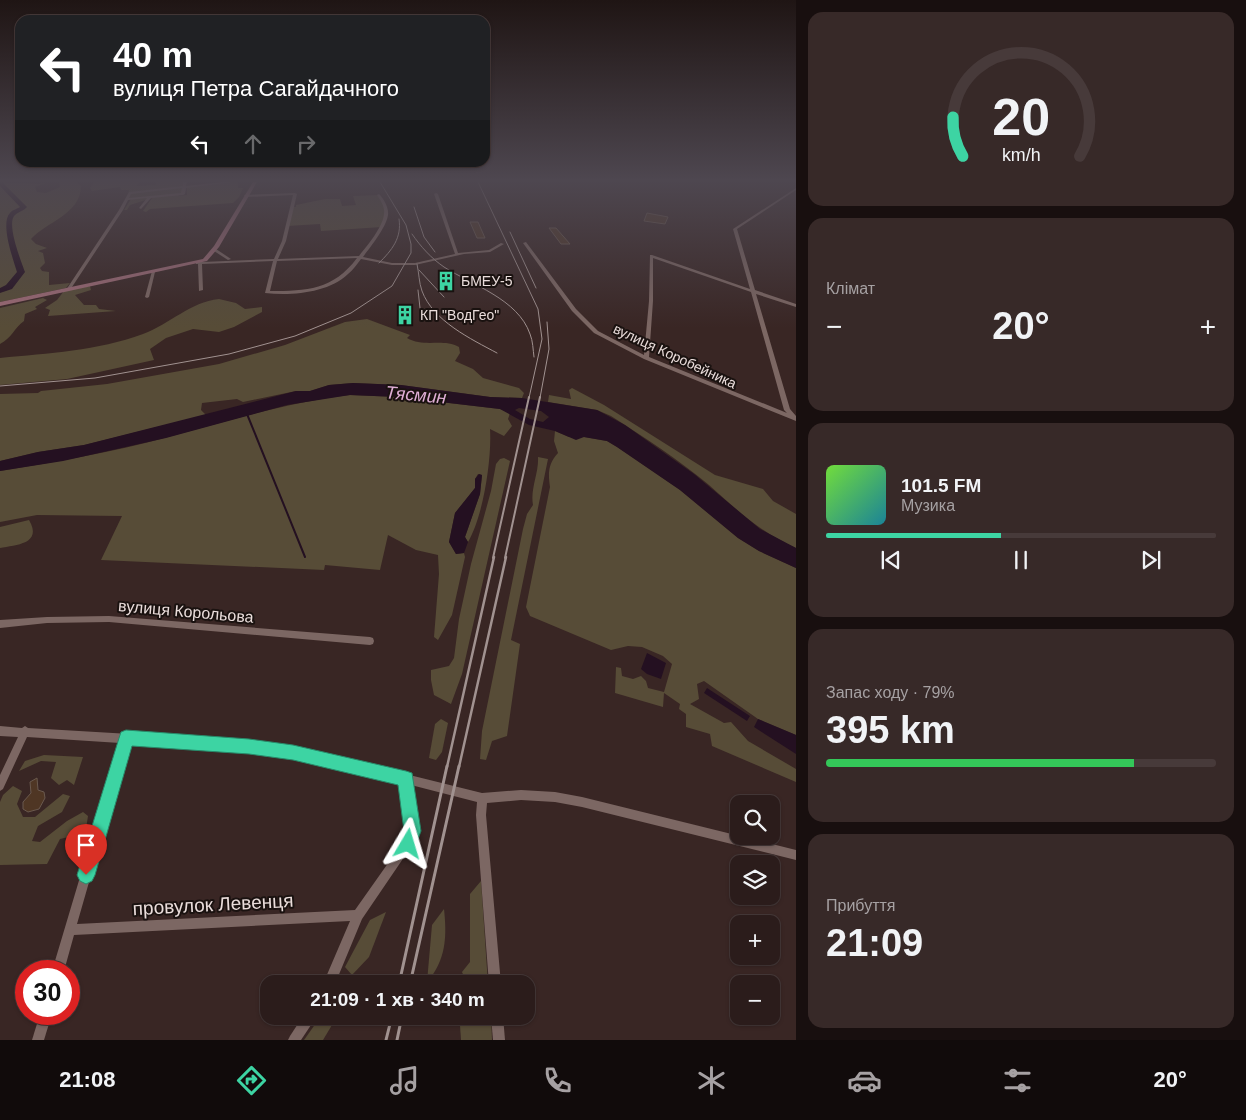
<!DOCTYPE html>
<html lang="uk">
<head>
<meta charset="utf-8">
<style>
	:root { --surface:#2b1c1b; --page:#372928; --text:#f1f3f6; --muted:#a6a1a3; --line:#473a3a; --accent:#3dd4a3 }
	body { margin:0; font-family:Arial,sans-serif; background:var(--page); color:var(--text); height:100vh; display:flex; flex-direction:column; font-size:19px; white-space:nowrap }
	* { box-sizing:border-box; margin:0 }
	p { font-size:16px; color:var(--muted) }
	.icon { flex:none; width:28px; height:28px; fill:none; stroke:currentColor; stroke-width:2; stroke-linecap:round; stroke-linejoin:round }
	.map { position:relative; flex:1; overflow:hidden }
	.side { display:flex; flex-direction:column; gap:12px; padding:12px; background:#180f0f; width:450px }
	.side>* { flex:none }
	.guide { position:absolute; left:15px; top:15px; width:475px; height:152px; border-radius:15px; box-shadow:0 1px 4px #0004,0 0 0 1px var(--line); background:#202124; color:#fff; overflow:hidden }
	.fabs { position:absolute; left:730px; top:795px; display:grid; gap:10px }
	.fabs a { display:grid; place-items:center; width:50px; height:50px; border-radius:10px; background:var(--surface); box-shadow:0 1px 4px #0004,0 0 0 1px var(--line); font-size:25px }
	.speed { position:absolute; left:15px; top:960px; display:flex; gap:10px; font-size:25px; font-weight:700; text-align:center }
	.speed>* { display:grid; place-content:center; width:65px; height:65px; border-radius:50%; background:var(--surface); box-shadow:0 1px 4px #0004,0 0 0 1px var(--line); line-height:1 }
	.speed .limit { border:8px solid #d22; background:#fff; color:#111 }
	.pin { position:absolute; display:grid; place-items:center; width:42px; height:42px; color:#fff; margin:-51px -21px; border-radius:50% 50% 50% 0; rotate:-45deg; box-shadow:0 0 5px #0007 }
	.pin .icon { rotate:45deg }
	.me { position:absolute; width:55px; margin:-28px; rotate:7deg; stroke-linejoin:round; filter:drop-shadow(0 0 4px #0008) }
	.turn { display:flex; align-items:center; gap:18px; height:105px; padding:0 15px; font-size:22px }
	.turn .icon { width:65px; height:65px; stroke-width:2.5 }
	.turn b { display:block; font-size:35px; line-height:42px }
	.lanes { display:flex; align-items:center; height:48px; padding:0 15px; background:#0003; justify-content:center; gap:25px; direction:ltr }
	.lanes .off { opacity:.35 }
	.big { font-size:38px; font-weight:700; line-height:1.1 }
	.side .tile { flex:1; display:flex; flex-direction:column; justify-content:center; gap:8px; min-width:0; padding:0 18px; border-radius:15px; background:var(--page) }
	.side .dial { align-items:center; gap:0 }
	.dial svg { height:130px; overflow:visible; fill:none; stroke:var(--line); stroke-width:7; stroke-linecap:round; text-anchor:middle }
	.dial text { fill:var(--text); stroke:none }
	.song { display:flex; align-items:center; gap:15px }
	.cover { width:60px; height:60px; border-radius:8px; background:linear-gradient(135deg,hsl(100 70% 55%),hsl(190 70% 35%)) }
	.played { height:5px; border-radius:2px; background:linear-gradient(90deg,var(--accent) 45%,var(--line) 45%) }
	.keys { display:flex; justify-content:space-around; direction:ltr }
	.heat { display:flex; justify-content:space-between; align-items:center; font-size:28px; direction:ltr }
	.charge { height:8px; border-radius:4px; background:linear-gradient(90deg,#34c759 79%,var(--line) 0) }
	.trip { position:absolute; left:260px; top:975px; width:275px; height:50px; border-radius:15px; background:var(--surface); box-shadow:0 1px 4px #0004,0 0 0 1px var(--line); font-weight:700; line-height:50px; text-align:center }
	.tabs { display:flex; height:80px; justify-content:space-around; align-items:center; background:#110b0b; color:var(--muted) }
	.tabs .icon { width:35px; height:35px }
	.tabs .active { color:var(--accent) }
	.tabs b { font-size:22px; color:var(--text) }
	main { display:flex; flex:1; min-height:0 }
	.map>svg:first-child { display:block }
	.green { fill:#574c37 }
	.water { fill:#241021; fill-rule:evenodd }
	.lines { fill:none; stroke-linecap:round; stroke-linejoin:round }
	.stream { stroke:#241021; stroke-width:2 }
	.river { fill:#241021; fill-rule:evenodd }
	.building { fill:#4f3624; stroke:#6a594e }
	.minor { fill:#7c6763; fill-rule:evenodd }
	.major { fill:#9e6b76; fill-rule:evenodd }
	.rail-far3 { stroke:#a19290; stroke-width:1 }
	.rail-far2 { stroke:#a19290; stroke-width:2 }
	.rail-far1 { stroke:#a19290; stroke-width:2.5 }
	.rail { stroke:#a19290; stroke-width:3 }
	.route { fill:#3dd4a3; stroke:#288a6a }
	.labels { text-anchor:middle; stroke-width:4; stroke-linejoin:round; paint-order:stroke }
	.far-poi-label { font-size:14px; fill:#eadddb; stroke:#1a1210; text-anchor:start }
	.far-street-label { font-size:14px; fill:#eadddb; stroke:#1a1210 }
	.street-label { font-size:16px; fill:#eadddb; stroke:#1a1210 }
	.water-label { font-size:18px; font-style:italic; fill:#dfaed5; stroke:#1a1210 }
	.near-street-label { font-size:19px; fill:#eadddb; stroke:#1a1210 }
</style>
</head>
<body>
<main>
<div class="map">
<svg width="796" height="1040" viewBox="0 0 796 1040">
	<rect width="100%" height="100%" fill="#392624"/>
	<g class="green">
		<path d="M0 182 39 184 48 182 35 187 37 192 46 193 60 187 59 182H76L81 186C81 214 46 222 31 239L36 244 47 248 38 251 43 253 45 263 40 268 42 271 49 272V285L70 283 66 288 0 302Z"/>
		<path d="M94 182H140L137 186 156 185V182H185V191L178 196 187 195V186L238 182V188H243L239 197 233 203 150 209 146 212 143 211 152 198 130 205 127 210H124L131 199H127L129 190H121L120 187 92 191 90 188Z"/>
		<path d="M379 195 386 211 382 227 321 231 320 224 287 226 292 207H296V205L325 199H340L342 206 356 205 353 196Z"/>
		<path d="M90 286 91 290 75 295 84 305H96L99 309 116 311 48 316 50 310 45 308 57 300 64 291Z"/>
		<path d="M43 298 47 300 35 307 37 309 25 314 24 321C14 328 12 338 0 344V308Z"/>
		<path d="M219 299 236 303 245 309 262 307V312L234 327 219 332 193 329 166 338 150 349 154 360 67 379 0 385V358C49 353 97 351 143 334 170 324 190 302 219 299Z"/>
		<path d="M367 319 410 335 407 338C424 348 443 338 459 347L460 353 455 361 473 369 483 378 519 388 524 393 522 398 490 397 401 385 353 383 329 385 310 391H296L243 402 237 399 202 403 201 410 206 415 84 445 38 452 0 461V394L38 393 41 391 107 384 219 364 285 345 345 322Z"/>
		<path d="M572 388 604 405 715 475 763 489 773 501 796 514V548C761 533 737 510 709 485 679 460 644 437 611 416L597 410 548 402 549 395 571 399 569 390Z"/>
		<path d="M350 395 398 397 500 409 510 413 508 419 512 426 504 436 490 429C492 459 483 517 468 542L465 537 480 494 482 475 478 474 475 479V488L455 513 449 542 456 554 464 553 465 557 452 615 438 640 434 637 439 574 438 555 416 550 388 535 380 570 325 565 324 570 101 560 122 516 37 515 0 522V471C56 462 113 452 168 437 229 421 288 402 350 395Z"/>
		<path d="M555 431 569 437H584L607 441 617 447 680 490 738 538 759 551 796 568V735L758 719 704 681 697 684 699 699 690 704 724 723 731 722 748 741 796 769V782L712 746 710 734 686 727V714L679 709 680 704 664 693 663 707 615 693 616 667 621 668 622 676 633 679 641 676 646 681 648 688 664 692 672 664 663 656 642 647 628 646 611 650 530 616 526 607 550 487C548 473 548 464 558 453L554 441Z"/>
		<path d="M538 457 548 459 511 640 520 644 507 736 492 741 486 760 480 759 482 731 523 529 527 514 533 505C530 489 539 473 538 457Z"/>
		<path d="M504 458 510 461 462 674 451 704 434 695 431 680V670L449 666 454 658 459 619 471 564 491 491 496 464 500 459Z"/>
		<path d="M29 520C43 544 16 545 0 548V527Z"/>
		<path d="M441 719 448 723 442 752 436 760 429 758 435 724Z"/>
		<path d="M44 755 83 757 74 785 67 780 59 785 51 778 56 762 41 761 19 771 25 761Z"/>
		<path d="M13 786 22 791 17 804 23 817H35L63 794 70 796 62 812 38 826 32 841 40 842 67 821 83 812 88 816 86 829 77 835 60 839 47 864 0 865V802L3 795Z"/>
		<path d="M481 881 488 984H467L462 972 470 962V894Z"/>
		<path d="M444 909C447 937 446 960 427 982L432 925Z"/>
		<path d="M386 912 369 957 352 975 345 967 370 920Z"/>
		<path d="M321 1016H331L335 1020 323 1040H304Z"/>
		<path d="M465 1016H491L492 1040H461L460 1025Z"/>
	</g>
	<g class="water">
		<path d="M353 383 401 385 490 397 522 398 597 410 625 425 694 474 760 529 796 548V568L759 551 738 538 680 490 617 447 607 441 584 437 576 440 555 431 529 425 500 409 398 397 350 395 287 405 166 438 63 461 0 471V461L38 452 84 445 296 391H310L329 385ZM519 408 541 411 549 417 543 422 530 419 515 410Z"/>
		<path d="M479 474 482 475 480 494 465 537 468 542 464 553 456 554 449 542 455 513 475 488V479Z"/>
		<path d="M647 653 666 663 661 679 647 674 641 669Z"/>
		<path d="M707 688 750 716 747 721 704 693Z"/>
		<path d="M758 719 796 735V754L754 727Z"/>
	</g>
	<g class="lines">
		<path class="stream" d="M247 414 305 557"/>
		<path class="river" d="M0 182H2L27 207C24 211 17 212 14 216 7 226 21 261 25 272L12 289 0 293V288L6 285 17 272C13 259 0 223 10 213 12 210 17 209 20 207L0 186Z"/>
	</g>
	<g class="building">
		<path d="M647 213 668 217 665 224 644 221Z"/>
		<path d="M470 222H478L485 238H477Z"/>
		<path d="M549 228H556L570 244H561Z"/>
		<path d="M37 778 38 790 44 792 45 798 39 809 28 812 23 809V802L31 793 30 782Z"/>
	</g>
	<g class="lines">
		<g class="minor">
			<path d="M183 182H187L186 186 223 182H234L186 188 185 194 183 195 151 198 141 209 139 208 147 198 128 200 123 210 70 290 66 291V290L119 210 129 192 183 186ZM182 188 181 193 129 198 131 194Z"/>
			<path d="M796 188V190L737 229 755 290 796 304V307L756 294 790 409 796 416V421L644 359 594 333 572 311 523 243 526 242 576 309 598 331 644 355 649 301 650 255H652L750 289 733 229ZM653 258 751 292 784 410 787 413 649 357 653 301Z"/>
			<path d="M295 193 297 194 286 241 278 259 359 256C367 246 383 227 384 214 385 207 381 201 377 195L379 194C384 199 389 208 388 215 386 228 371 246 363 257L392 263H415L455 254 434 194 436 193 438 194 458 253 489 250 501 243 504 244 490 252 464 254 415 265H392L361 259C357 264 353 270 348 274 328 293 292 296 265 293L273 261 202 264 203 290 199 291 198 264H196V262L200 261 202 262 274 259 282 241 293 195 245 197 244 195ZM357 258C333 290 307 291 270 291L277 261Z"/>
			<path d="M214 249H216L231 259 228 260 214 251Z"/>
			<path d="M152 271 155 272 149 297 147 298 145 297Z"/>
			<path d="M109 616 370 637 373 638 374 641 373 644 370 645 109 622 47 623 0 628V620L47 617Z"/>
			<path d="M0 726 22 728 25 726 28 728 249 741 321 753 482 793 521 790 555 792 582 797 796 850V860L582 807 555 802 521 800 487 803 486 815 501 984H489L476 815 477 802 411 785C414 805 418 824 413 844L362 919 335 984H323L350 921 74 935 64 971H52L120 743 27 737 3 789 0 791V775L18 737 0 736ZM129 743 249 751 321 763 401 783 406 820 403 842 355 910 77 924Z"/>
			<path d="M40 1014H52L44 1040H32Z"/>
			<path d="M303 1016H317L301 1040H288L290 1036Z"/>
			<path d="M491 1016H503L505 1040H493Z"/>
		</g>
		<path class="major" d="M253 182H257L219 247 207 261 0 306V302L203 259 214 246Z"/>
		<g class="rail-far3">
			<path d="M478 182 538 309 542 339 529 398"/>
			<path d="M414 207 424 237 435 252"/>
			<path d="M510 232 536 288"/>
			<path d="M412 234C421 247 431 258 444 267 472 285 518 299 530 334 533 341 533 350 534 357"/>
			<path d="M379 263C392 250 402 238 399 219"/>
			<path d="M417 264C419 273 419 283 422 291 433 321 471 339 497 353"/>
			<path d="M419 270 444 297"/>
			<path d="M418 290 420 308"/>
			<path d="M0 386 95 378 229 354 295 336 351 313 392 286 411 253V244L406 225 380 182"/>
			<path d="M540 398 549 349 547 322"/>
		</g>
		<g class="rail-far2">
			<path d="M493 558 529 397"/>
			<path d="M505 558 540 397"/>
		</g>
		<g class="rail-far1">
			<path d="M447 767 494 557"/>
			<path d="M459 767 506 557"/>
		</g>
		<g class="rail">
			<path d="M399 984 447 766"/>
			<path d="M410 984 459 766"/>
			<path d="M386 1040 392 1016"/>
			<path d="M397 1040 402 1016"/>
		</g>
	</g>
	<linearGradient id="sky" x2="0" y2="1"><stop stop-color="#1f1514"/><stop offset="0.55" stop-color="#4e4750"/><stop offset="1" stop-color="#4e4750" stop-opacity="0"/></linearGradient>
	<rect width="796" height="328" fill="url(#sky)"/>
	<path class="route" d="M126 730 249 739 293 745 406 771 412 773 421 831 414 850 408 852 402 850 400 844 404 831 398 785 293 760 249 754 132 746 95 875 92 881 86 884 80 881 77 875 119 738 121 732Z"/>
	<defs>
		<symbol id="building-bare" viewBox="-9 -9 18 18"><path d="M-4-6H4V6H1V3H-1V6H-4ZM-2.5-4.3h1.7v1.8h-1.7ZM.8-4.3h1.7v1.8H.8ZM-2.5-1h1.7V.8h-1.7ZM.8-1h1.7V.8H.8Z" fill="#3dd4a3" stroke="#1a1210" stroke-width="2.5" paint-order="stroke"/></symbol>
	</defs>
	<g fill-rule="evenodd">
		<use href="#building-bare" x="432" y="267" width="28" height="28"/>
		<use href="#building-bare" x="391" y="301" width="28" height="28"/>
	</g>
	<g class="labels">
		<g class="far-poi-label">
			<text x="461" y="286">БМЕУ-5</text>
			<text x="420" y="320">КП "ВодГео"</text>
		</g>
		<g class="far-street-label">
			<text transform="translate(675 356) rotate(25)" y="5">вулиця Коробейника</text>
		</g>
		<g class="street-label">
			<text transform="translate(186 611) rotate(5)" y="6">вулиця Корольова</text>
		</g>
		<g class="water-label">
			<text transform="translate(416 395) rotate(5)" y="6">Тясмин</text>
		</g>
		<g class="near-street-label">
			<text transform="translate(213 904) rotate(-3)" y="7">провулок Левенця</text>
		</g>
	</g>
</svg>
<div class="fabs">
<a><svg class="icon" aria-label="search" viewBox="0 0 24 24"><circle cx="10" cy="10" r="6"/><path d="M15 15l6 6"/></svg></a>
<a><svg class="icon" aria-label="layers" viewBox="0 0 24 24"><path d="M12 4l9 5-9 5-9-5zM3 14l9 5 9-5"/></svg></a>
<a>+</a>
<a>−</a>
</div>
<div class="speed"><div class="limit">30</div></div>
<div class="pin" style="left:86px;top:875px;background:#d93025"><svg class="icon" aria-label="arrive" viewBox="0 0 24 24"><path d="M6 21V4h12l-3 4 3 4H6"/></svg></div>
<svg class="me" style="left:408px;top:844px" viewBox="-20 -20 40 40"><path d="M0-17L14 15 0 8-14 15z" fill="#3dd4a3" stroke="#fff" stroke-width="4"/></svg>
<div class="trip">21:09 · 1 хв · 340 m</div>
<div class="guide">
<div class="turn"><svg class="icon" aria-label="left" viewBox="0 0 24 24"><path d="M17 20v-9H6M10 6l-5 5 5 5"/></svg><div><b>40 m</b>вулиця Петра Сагайдачного</div></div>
<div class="lanes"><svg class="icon" aria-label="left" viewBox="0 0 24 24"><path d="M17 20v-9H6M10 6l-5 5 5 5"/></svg><svg class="icon off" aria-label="ahead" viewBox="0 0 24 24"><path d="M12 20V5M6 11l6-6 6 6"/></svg><svg class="icon off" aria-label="right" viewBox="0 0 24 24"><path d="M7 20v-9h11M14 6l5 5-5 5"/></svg></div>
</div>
</div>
<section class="side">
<div class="tile dial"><svg viewBox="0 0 100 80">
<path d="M14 69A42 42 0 1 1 86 69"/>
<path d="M14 69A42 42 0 0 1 8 45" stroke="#3dd4a3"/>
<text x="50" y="56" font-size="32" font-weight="700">20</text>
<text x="50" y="72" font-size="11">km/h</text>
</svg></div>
<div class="tile"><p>Клімат</p>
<div class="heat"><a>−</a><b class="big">20°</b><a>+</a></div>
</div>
<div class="tile">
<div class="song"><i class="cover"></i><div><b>101.5 FM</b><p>Музика</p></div></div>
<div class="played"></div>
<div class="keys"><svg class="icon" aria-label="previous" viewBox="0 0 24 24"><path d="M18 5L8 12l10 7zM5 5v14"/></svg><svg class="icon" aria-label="pause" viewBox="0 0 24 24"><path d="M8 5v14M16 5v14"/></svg><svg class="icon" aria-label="next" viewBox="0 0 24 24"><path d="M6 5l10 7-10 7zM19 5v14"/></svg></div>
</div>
<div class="tile"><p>Запас ходу · 79%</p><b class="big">395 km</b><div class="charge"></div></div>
<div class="tile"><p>Прибуття</p><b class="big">21:09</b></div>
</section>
</main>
<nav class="tabs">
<b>21:08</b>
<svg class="icon active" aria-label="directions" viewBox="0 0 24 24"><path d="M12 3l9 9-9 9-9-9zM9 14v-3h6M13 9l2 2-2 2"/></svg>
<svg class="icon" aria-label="music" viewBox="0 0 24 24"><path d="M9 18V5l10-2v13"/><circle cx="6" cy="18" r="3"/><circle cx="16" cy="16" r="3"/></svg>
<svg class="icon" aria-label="phone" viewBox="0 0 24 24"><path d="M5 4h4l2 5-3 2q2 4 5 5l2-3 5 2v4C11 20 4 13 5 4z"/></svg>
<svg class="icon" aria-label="climate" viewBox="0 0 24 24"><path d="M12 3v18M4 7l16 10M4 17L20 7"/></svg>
<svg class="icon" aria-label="car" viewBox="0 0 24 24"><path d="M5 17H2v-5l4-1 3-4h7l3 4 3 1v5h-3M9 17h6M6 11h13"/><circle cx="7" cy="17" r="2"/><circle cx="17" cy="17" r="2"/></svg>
<svg class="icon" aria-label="filters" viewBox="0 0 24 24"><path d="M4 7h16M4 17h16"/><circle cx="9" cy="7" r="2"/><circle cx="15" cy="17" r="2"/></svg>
<b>20°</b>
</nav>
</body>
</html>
